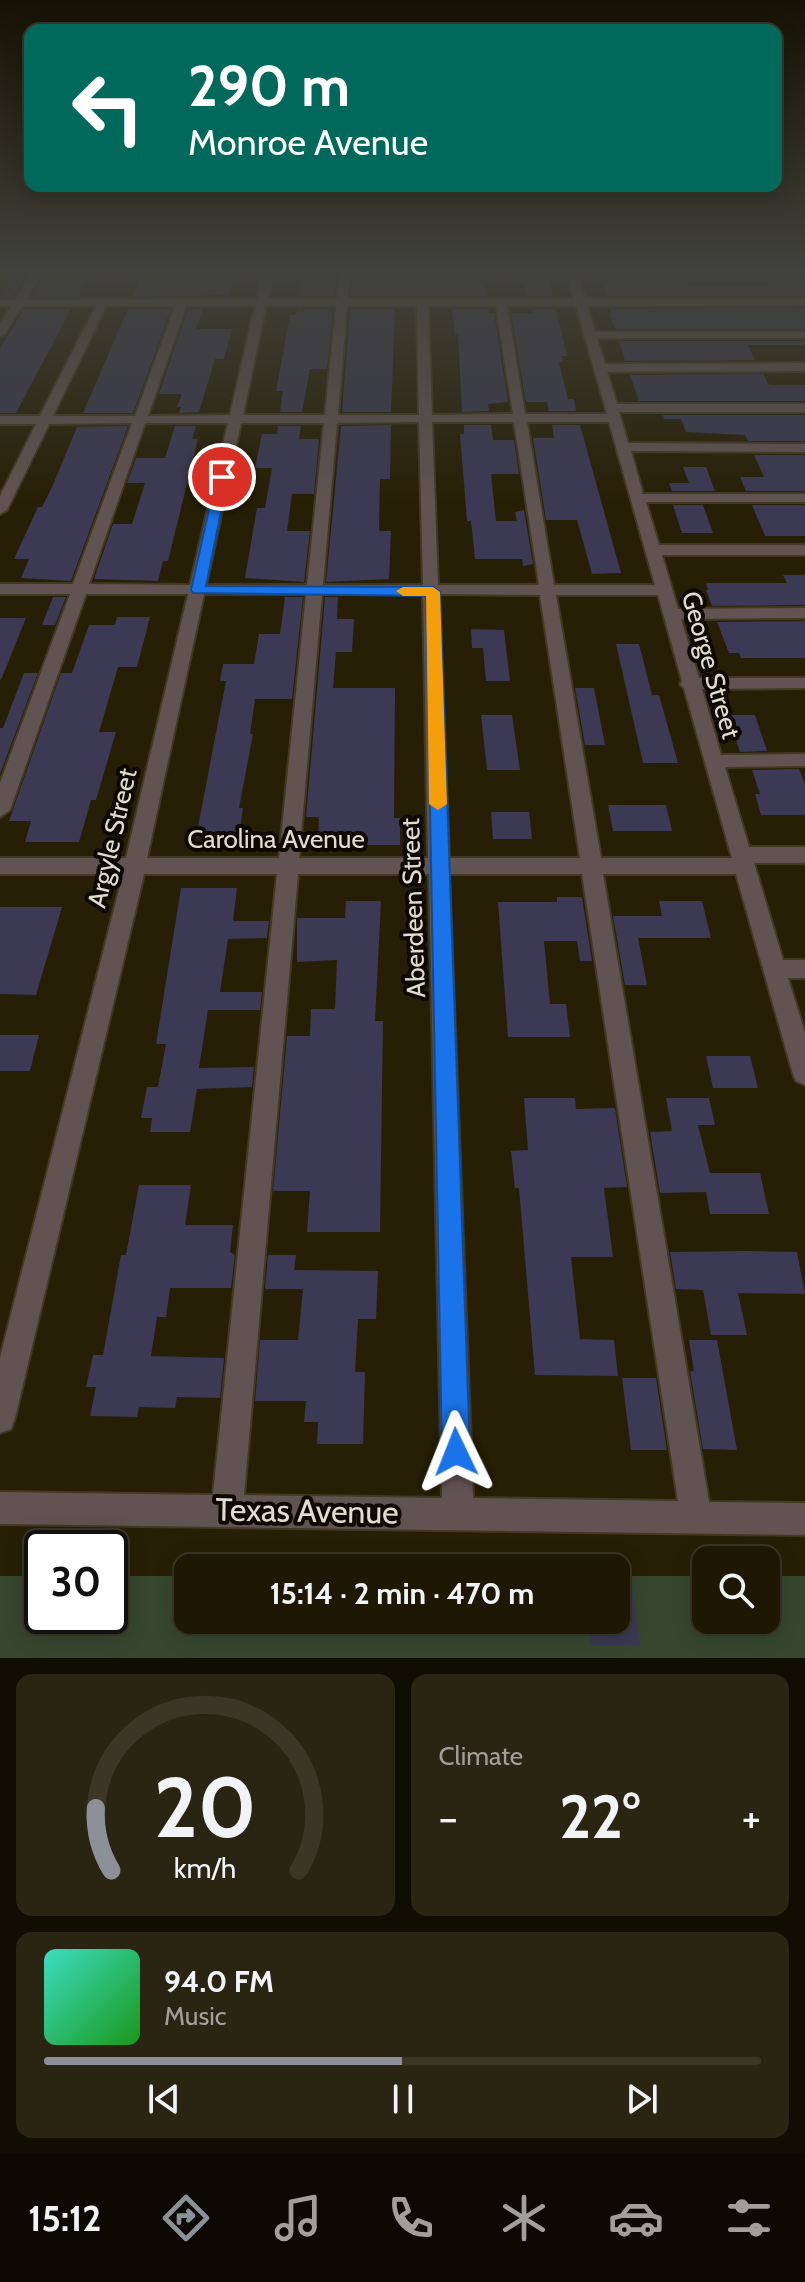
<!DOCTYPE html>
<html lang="en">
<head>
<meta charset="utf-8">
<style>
	:root { --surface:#1d1704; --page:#2a2413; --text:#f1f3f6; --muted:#a09f9a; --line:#3b3626; --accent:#8c9099 }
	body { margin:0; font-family:Cabin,sans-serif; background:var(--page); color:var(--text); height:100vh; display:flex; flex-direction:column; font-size:30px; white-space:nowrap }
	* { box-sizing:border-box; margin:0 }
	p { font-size:26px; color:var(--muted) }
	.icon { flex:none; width:44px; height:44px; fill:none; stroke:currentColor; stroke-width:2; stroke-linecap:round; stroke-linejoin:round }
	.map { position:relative; height:1658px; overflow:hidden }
	.details { display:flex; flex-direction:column; gap:16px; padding:16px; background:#100d02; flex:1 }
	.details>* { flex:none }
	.hud { position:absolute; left:24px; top:24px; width:758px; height:168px; border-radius:16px; box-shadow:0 4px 20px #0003,0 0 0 2px var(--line); background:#00695c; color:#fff; overflow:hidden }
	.fabs { position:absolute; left:692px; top:1546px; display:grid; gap:16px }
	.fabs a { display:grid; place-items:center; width:88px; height:88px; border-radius:16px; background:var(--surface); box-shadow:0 4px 20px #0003,0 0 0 2px var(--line); font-size:40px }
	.speed { position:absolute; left:24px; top:1530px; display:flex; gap:16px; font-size:40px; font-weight:700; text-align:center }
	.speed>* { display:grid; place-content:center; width:104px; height:104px; border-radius:50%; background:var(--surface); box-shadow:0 4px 20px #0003,0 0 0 2px var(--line); line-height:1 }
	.speed .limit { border:4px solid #111; border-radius:12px; background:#fff; color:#111 }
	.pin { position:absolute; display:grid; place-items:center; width:68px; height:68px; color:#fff; margin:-34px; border:4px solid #fff; border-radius:50%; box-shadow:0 2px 8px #0007 }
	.me { position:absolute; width:88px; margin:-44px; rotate:358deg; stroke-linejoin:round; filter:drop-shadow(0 0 6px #0008) }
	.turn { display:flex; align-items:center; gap:28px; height:168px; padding:0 32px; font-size:36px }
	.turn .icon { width:104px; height:104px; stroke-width:2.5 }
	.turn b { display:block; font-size:56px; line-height:68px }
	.big { font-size:60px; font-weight:800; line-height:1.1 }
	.details .tile { flex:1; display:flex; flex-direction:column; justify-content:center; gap:12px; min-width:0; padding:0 28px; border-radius:16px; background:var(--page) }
	.details .dial { align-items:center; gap:0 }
	.dial svg { height:208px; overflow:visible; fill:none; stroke:var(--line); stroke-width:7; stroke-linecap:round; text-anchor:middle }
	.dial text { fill:var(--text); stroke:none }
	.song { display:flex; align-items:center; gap:24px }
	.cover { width:96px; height:96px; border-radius:12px; background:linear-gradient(135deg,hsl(170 70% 55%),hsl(120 70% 35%)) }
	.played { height:8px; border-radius:4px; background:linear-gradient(90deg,var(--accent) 50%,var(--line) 50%) }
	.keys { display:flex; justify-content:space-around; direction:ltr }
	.heat { display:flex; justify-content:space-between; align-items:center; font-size:44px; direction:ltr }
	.details .tiles { flex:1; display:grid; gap:16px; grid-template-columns:1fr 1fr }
	.tile:last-child { grid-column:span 2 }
	.trip { position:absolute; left:174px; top:1554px; width:456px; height:80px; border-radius:16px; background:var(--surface); box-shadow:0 4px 20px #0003,0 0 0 2px var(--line); font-weight:800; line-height:80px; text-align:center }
	.tabs { display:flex; height:128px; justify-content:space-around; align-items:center; background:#0c0902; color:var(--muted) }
	.tabs .icon { width:56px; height:56px }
	.tabs .active { color:var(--accent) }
	.tabs b { font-size:36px; color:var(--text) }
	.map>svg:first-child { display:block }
	.green { fill:#37472f }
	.building { fill:#3b3953 }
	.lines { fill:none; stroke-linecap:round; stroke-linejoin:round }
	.minor-casing { stroke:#413921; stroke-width:4 }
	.minor { fill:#615351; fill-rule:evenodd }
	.route { fill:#1a73e8; stroke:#114b97; stroke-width:2 }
	.slow { fill:#f59e0b }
	.labels { text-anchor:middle; stroke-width:8; stroke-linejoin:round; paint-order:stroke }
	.street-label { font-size:26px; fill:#e1dccd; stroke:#0d0902 }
	.near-street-label { font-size:32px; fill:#e1dccd; stroke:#0d0902 }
</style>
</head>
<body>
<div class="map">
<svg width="805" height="1658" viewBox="0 0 805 1658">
	<rect width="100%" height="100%" fill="#271f05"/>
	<path class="green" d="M0 1576H42V1616H110V1576H188V1620H616V1576H706V1620H766V1576H805V1658H0Z"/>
	<g class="building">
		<path d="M17 269H30L13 297H0Z"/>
		<path d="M325 269H337L334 296H299L303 272H325Z"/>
		<path d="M40 282H85L78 297H31Z"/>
		<path d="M139 282 232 283 229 295 133 297Z"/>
		<path d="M352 283H485L487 296H350Z"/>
		<path d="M523 283H549L553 296H527Z"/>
		<path d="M602 283H685L687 286 805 283V296H606Z"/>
		<path d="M805 308V329H615L610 314H612L610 309Z"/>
		<path d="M24 309H71L16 413H0V348Z"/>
		<path d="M128 309H171L133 413H83Z"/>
		<path d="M188 309H203L196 329H232L224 359H215L199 412 179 413 181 407H177L182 394H159Z"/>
		<path d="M297 309H333L327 369H310L302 412H280L283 391H276L290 315H296Z"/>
		<path d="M350 309H395L391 412H342Z"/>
		<path d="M452 309H489V313H494L508 402 488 404 489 411 462 412 458 335H455Z"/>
		<path d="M531 309H556L567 356H562L563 362H559L568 399H574L576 411H549L547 402H526L511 313H532Z"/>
		<path d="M619 341H805V345H748L755 360 625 361Z"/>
		<path d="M763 374 769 385H805V401H639L630 375Z"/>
		<path d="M663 415H805V441H748L745 435 686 432 681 419H664Z"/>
		<path d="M391 425 390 479H380L379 531H391L389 579 326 582 341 426Z"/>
		<path d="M464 425H491L493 440H514L519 474H491L496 521H517L515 512 524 510 533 564 523 566 522 559H475L471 521H467L460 434H464Z"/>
		<path d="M552 425H580L621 573 592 574 577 520H546L533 438H554Z"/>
		<path d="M128 426 71 581 21 578 29 559H14L38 507H42L52 487 77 427Z"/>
		<path d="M175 426H196L192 439H198L168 561H163L158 581 94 579 113 524H132L145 483H127L136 458H165Z"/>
		<path d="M278 426H301L299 439H319L314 494H292L287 531H310L304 582 245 578 257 508H265L272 468H255L262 434H277Z"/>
		<path d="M754 455H805V491H746L740 477H764Z"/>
		<path d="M683 467H706L715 491H672L669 483H689Z"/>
		<path d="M673 505H703L713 533H682Z"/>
		<path d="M752 505H805V536H765Z"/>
		<path d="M783 575H805V605L712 606 706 590H708L706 583H787Z"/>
		<path d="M53 597H66L55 625H42Z"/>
		<path d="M285 597H303L292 699H255L250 734H253L239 808H243L239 837H196L226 681H220L223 664H254L259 634H280Z"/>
		<path d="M325 597H338L337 619H354L352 652H336L333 688H395L394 818H400V845H354L355 840 318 841 319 817H306Z"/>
		<path d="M117 617H150L137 667H118L99 732H116L96 800H91L79 842H25L31 821H9L61 673H72L89 625H115Z"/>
		<path d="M0 618H26L1 680 0 679Z"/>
		<path d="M805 621V658H741L739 653H729L717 622Z"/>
		<path d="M471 629 504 630 510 681H486L483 648H472Z"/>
		<path d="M616 644H639L652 695H659L678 763H643Z"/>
		<path d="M24 673H38L0 774V728H3Z"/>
		<path d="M575 688H594L605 745H585Z"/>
		<path d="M481 715H512L520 770H487Z"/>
		<path d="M728 715H755L767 751 740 752Z"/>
		<path d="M799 769 805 784V815H761L755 794H760L752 770Z"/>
		<path d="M608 805H666L672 831H613Z"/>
		<path d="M491 812H529L532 839H493Z"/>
		<path d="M181 888H237L233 921H269L267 938 228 939 220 992H262L260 1010H208L199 1068 254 1067 252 1087 197 1089 190 1132H150L152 1118H141L147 1087H158L166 1044H156Z"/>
		<path d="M557 897H582L592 961H580L577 941H544L550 1004H566L570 1037H508L498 902H557Z"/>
		<path d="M346 901H381L375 1021H383L380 1232H307L310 1191H273L287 1036H310L311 1009H335L337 960 297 962V918H345Z"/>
		<path d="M659 901H702L711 938H638L647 985H625L613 916H662Z"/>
		<path d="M0 907H62L36 995 0 994Z"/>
		<path d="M0 1035H39L30 1071H0Z"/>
		<path d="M706 1056H750L758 1088H713Z"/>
		<path d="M524 1098H575L576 1109 615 1108 627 1187 604 1188 613 1257H571L580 1339 614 1340 618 1376 535 1375 519 1188H515L511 1151 528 1150Z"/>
		<path d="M666 1098H709L715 1125H698L710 1173H760L769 1214H710L706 1192 660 1193 650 1132 672 1131Z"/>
		<path d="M139 1185H191L185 1225H233L230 1252 235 1255 231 1288H170L166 1317H157L151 1356 224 1358 220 1398 177 1397 175 1408 139 1407 137 1417 90 1416 96 1387H86L93 1355H103L121 1255H126Z"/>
		<path d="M747 1251 797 1252 805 1294 738 1293 747 1335H711L703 1290 676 1289 670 1252Z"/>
		<path d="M268 1255H296L294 1270 378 1271 376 1319H358L355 1372H365L363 1444H317L318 1422H304L306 1401H255L260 1340H298L303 1289H265Z"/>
		<path d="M689 1340H717L737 1450 703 1449 690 1371H694Z"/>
		<path d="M622 1378H656L667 1450H631Z"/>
		<path d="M616 1586H632L640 1645H591L589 1620H616Z"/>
	</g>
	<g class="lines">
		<defs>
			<path id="minor" d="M34 269H44L42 273 263 274 264 269H274L268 299H337L340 269H350V274H567L566 269H576L578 274H805V280H579L585 299H805V305L587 306 595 332H805V338H597L605 364 805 363V371L607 372 617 404H805V412H619L628 443 805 444V452L631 451 643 494H805V502H646L659 545H805V555H662L678 609 805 608V618L681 619 699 678H805V688L702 689 721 755 805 754V766L725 767 749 847H805V863H754L783 960H805V978H788L805 1033V1085L796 1081 793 1074 736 874H603L709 1502 805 1503V1535L0 1524V1492L213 1495 277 874H144L15 1418 11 1429 0 1433V1358L123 874H0V858H126L188 594H86L10 810 0 817V783L70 594H0V584H73L132 423 49 424 7 510 0 514V496L36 424H0V416H40L96 306H22L4 335 0 336V324L11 306H0V300H15ZM38 279 261 280 257 299 26 300ZM349 280H569L574 299H347ZM106 306H175L135 416H53ZM186 306H255L230 415 148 416ZM266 306H336L325 415H243ZM347 306H417L419 415H338ZM428 306H496L513 414 432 415ZM507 306H576L607 414H525ZM419 422 423 585H323L337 423ZM432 422H514L539 585H438ZM527 422H609L655 585H554ZM145 423H228L190 585 89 584ZM241 423H324L307 585H206ZM204 594H306L279 858H147ZM322 594H423L428 858H299ZM439 594 540 595 580 858H449ZM556 595H658L682 681 680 684 684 688 732 858H601ZM298 874H429L442 1498 244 1495ZM449 874H582L678 1501 473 1498Z"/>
		</defs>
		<use href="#minor" class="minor-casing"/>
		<use href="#minor" class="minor"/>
	</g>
	<linearGradient id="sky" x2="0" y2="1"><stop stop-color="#151103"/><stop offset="0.54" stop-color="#41423b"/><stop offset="1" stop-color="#41423b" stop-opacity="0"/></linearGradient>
	<rect width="805" height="501" fill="url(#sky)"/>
	<path class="route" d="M217 474 228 477 206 586 433 587 440 592 470 1452 466 1462 456 1466 446 1462 442 1452 426 596 193 593 191 590Z"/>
	<path class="slow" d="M433 587 440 592 447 804 438 810 429 804 426 596H403L396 591 403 587Z"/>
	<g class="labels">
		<g class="street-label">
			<text transform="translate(711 665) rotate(74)" y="9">George Street</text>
			<text transform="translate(112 838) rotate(-77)" y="9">Argyle Street</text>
			<text x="276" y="848">Carolina Avenue</text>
			<text transform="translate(413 908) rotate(-92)" y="9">Aberdeen Street</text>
		</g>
		<g class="near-street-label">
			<text transform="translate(307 1511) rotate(1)" y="11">Texas Avenue</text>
		</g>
	</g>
</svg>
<div class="fabs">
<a><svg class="icon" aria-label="search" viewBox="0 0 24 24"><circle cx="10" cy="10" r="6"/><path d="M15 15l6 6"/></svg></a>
</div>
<div class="speed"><div class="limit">30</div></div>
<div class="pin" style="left:222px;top:477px;background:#d93025"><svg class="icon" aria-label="arrive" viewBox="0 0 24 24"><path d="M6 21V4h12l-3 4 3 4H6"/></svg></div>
<svg class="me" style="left:456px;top:1452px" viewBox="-20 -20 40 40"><path d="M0-17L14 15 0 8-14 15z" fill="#1a73e8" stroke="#fff" stroke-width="4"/></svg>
<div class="trip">15:14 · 2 min · 470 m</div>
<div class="hud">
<div class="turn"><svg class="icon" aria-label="left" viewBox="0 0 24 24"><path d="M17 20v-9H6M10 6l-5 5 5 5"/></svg><div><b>290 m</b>Monroe Avenue</div></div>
</div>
</div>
<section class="details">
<div class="tiles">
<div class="tile dial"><svg viewBox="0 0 100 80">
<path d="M14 69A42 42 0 1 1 86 69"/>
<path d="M14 69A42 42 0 0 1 8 45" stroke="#8c9099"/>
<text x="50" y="56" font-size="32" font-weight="700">20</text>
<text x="50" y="72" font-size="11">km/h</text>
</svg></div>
<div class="tile"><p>Climate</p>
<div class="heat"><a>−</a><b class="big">22°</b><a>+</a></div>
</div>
<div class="tile">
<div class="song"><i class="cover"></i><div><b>94.0 FM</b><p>Music</p></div></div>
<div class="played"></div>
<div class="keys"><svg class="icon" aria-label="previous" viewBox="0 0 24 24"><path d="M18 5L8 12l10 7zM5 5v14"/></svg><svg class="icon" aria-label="pause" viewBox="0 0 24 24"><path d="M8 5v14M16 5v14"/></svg><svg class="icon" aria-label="next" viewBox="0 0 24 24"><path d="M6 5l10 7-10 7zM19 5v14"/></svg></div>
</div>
</div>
</section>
<nav class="tabs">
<b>15:12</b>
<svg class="icon active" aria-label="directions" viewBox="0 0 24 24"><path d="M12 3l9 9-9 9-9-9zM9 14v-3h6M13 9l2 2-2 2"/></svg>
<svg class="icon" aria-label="music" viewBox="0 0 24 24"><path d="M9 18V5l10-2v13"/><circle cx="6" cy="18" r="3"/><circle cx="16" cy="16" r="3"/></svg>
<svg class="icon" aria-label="phone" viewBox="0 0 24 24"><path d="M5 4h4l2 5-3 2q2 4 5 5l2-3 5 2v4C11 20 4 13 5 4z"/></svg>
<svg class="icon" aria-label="climate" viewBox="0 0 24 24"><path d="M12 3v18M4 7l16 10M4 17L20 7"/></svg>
<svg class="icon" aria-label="car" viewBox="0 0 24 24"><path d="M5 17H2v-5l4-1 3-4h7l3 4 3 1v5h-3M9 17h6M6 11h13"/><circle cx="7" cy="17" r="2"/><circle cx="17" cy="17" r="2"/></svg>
<svg class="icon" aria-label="filters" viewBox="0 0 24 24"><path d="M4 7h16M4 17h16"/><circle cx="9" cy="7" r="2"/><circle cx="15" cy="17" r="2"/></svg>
</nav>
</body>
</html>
